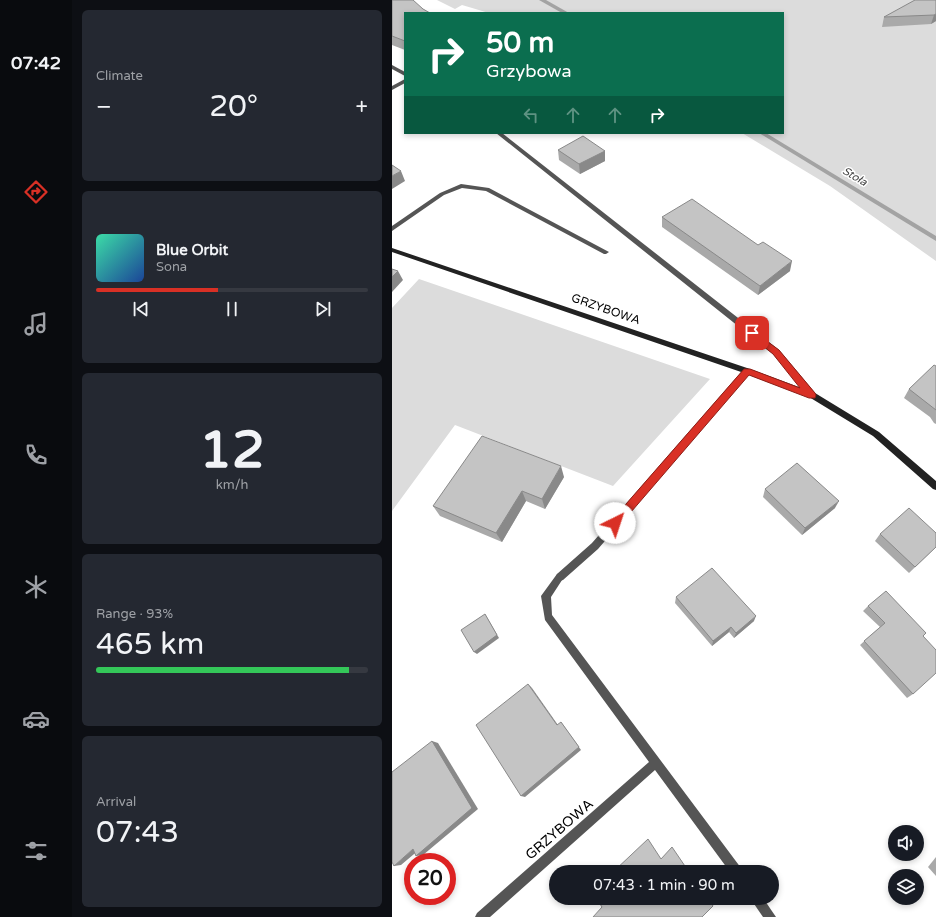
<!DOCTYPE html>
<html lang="en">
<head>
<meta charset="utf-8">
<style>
	:root { --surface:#171b24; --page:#242831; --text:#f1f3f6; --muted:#9ea1a6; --line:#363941; --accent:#d93025 }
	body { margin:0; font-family:"Varela Round",sans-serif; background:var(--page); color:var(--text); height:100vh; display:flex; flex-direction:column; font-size:15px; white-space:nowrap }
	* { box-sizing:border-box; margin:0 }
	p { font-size:13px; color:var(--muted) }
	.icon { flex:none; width:22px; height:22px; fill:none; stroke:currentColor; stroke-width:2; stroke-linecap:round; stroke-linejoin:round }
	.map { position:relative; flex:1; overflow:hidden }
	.side { display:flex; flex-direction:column; gap:10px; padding:10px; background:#0d0f14; width:320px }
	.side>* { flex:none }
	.hud { position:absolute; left:12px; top:12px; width:380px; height:122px; border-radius:0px; box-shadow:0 2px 6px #0003; background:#0b6e4f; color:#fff; overflow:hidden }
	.fabs { position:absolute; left:496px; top:825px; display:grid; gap:8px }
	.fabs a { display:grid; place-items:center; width:36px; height:36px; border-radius:50%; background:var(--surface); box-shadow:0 2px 6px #0003; font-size:20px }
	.speed { position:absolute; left:12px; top:853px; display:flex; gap:8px; font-size:20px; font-weight:700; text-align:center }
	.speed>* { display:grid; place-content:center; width:52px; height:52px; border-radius:50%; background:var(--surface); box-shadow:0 2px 6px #0003; line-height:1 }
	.speed .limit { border:6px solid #d22; background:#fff; color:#111 }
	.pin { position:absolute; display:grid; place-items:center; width:34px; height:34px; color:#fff; margin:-17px; border-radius:8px; box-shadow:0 2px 6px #0006 }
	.me { position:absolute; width:44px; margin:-22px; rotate:41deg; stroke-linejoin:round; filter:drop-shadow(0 0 3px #0008) }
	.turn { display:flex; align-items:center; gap:14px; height:84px; padding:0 16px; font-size:18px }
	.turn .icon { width:52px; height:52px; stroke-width:2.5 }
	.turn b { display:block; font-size:28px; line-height:34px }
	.lanes { display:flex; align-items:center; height:38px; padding:0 16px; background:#0003; justify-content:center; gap:20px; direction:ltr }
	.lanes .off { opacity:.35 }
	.big { font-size:30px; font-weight:600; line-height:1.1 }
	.side .card { flex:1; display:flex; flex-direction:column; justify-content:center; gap:6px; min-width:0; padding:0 14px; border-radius:6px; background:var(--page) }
	.side .dial { align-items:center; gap:0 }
	.dial b { font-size:52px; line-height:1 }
	.song { display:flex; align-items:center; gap:12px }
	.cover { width:48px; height:48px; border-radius:6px; background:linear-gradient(135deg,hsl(160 70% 55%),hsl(220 70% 35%)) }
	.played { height:4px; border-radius:2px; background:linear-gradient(90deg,var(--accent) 45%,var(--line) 45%) }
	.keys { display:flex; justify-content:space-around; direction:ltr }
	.heat { display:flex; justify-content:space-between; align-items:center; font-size:22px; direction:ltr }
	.charge { height:6px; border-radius:3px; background:linear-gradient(90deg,#34c759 93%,var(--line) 0) }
	.trip { position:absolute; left:157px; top:865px; width:230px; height:40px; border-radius:20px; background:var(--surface); box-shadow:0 2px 6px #0003; font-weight:600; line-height:40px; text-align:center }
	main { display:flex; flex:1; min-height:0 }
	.tab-bar { display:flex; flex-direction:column; width:72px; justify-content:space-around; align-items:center; background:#090b0e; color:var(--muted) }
	.tab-bar .icon { width:28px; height:28px }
	.tab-bar .active { color:var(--accent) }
	.tab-bar b { font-size:18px; color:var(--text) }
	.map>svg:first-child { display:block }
	.green { fill:#dcdcdc }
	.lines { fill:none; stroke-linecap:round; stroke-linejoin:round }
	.stream { fill:#a3a3a3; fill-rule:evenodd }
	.lane { fill:#555; fill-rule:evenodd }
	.street { fill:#555; fill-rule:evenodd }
	.secondary { fill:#222; fill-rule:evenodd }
	.wall { fill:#a9a9a9 }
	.shaded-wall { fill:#898989 }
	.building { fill:#c4c4c4; stroke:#898989 }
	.route { fill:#d93025; stroke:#8d1f18 }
	.labels { text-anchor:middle; stroke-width:3; stroke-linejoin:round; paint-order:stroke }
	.far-water-label { font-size:11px; font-style:italic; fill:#444; stroke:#fff }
	.street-label { font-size:12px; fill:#000; stroke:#fff }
	.near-street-label { font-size:14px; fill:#000; stroke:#fff }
</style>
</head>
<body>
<main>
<nav class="tab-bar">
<b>07:42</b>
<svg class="icon active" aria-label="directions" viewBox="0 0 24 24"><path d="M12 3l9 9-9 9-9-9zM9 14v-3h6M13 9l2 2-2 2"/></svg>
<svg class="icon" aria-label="music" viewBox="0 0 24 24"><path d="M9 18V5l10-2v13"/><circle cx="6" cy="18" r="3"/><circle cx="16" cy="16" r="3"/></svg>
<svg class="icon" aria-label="phone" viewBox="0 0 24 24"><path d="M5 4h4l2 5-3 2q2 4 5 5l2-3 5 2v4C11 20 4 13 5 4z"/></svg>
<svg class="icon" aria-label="climate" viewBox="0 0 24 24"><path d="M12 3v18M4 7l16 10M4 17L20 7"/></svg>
<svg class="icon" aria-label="car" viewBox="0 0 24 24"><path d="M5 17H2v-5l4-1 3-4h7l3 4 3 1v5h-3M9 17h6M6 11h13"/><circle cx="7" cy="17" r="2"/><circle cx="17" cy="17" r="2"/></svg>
<svg class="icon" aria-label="filters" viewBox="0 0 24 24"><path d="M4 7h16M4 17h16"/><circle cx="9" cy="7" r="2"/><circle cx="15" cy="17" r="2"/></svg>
</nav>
<section class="side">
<div class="card"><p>Climate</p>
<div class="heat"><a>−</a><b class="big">20°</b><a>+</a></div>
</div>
<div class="card">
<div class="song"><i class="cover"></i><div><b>Blue Orbit</b><p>Sona</p></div></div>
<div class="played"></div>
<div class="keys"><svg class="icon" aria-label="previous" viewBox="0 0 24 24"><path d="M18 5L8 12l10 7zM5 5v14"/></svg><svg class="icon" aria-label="pause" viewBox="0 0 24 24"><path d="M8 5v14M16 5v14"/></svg><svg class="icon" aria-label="next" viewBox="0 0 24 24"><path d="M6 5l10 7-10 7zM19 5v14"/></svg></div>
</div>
<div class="card dial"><b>12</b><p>km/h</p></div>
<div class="card"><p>Range · 93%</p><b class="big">465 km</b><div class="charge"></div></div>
<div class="card"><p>Arrival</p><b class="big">07:43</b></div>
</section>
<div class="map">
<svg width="544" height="917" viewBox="0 0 544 917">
	<rect width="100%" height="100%" fill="#fff"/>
	<g class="green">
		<path d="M45 0H544V261L438 186 350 133H391V13H97L70 5 63 9Z"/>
		<path d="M27 279 318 379 221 486 63 425 0 511V308Z"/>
	</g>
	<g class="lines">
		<g class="stream">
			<path d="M147 0H154L177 13H170Z"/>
			<path d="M367 133H374L544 236V241Z"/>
		</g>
		<g class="lane">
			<path d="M13 79V83L0 90V86Z"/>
			<path d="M69 184 97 188 217 252 214 254H212L94 191 70 188 52 195 0 231V226L48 193Z"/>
			<path d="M355 368 359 371 358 373 206 549 171 580 168 581 165 580 164 577 165 574 200 543 352 369Z"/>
		</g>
		<g class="street">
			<path d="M0 65 13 72V76L0 69Z"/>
			<path d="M104 133H110L387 350 423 393 424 395 423 397H417L381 354Z"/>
			<path d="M168 573 171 574 172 577 159 597 160 615 349 868 351 872H338L263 770 98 917H83L85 913 257 762 153 620 149 596 165 574Z"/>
			<path d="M358 898H371L384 917H371Z"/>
		</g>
		<path class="secondary" d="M0 248 358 369 423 393 487 432 544 481V490L541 489 481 436 417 397 352 373 0 252Z"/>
	</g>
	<g class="wall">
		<path d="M0 0 13 13V50L0 45Z"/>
		<path d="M544 0V21L539 24 490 27 492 17Z"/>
		<path d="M166 150 213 151V161L188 174 167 160Z"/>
		<path d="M270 217 398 271 366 295 270 227Z"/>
		<path d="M544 366V424L542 423 538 417 512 398 517 389Z"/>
		<path d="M172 477 153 509 134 501 110 542 48 516 41 506Z"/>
		<path d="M373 489 443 508 410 535 371 497Z"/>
		<path d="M544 533V547L517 573 483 541 488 534Z"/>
		<path d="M284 597 362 621 342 638 337 632 320 646 283 603Z"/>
		<path d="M476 606 531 636 521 694 515 698 468 645 488 627 471 611Z"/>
		<path d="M544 857V876L536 867Z"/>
	</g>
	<g class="shaded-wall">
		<path d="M544 14V21L539 24 542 15Z"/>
		<path d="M213 151V161L188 174 187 164Z"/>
		<path d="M9 171 13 181 0 189V176Z"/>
		<path d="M400 261 398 271 366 295 368 286Z"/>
		<path d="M6 271 11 280 0 292V277Z"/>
		<path d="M169 466 172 477 153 509 150 499Z"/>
		<path d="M130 491 134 501 110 542 104 533Z"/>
		<path d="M447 501 443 508 410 535 413 528Z"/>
		<path d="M93 614 107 638 85 654 82 652Z"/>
		<path d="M364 616 362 621 342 638 344 633Z"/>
		<path d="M339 627 337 632 320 646 321 641Z"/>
		<path d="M136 684 140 688 168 728 165 725Z"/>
		<path d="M169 722 189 750 133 797 129 796Z"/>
		<path d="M40 741 46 743 86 809 31 855 24 856Z"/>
		<path d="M21 849H28L9 865 2 866Z"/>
	</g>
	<g class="building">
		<path d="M0 0H21L31 9 38 13H13V41L0 36Z"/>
		<path d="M523 0H544V14L542 15 492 17Z"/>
		<path d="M191 136 213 151 187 164 166 150Z"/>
		<path d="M0 165 9 171 0 176Z"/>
		<path d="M300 199 366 245 371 242 400 261 368 286 270 217Z"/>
		<path d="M0 269 6 271 0 277Z"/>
		<path d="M542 365 544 366V410L517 389Z"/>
		<path d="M90 436 169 466 150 499 130 491 104 533 41 506Z"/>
		<path d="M405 463 447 501 413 528 373 489Z"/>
		<path d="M517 508 544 533V547L523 567 488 534Z"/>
		<path d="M320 568 364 616 344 633 339 627 321 641 284 597Z"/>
		<path d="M494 591 534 633 531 636 544 650V673L521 694 472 641 493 623 476 606Z"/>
		<path d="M93 614 105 635 82 652 69 630Z"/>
		<path d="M136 684 165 725 169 722 187 747 129 796 84 725Z"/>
		<path d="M40 741 80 808 24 856 21 849 2 866 0 862V772Z"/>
		<path d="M256 839 269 859 280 847 297 872H221Z"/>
		<path d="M204 898H316L321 906 310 917H201L210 907Z"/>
	</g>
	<path class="route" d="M360 330 387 350 423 393 424 395 423 398H417L357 375 227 526 223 527 220 526 218 523 220 520 352 369H358L408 388 381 354 357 335 356 333Z"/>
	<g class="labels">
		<g class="far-water-label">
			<text transform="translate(463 176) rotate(31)" y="4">Stoła</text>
		</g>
		<g class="street-label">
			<text transform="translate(214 309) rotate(19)" y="4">GRZYBOWA</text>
		</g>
		<g class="near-street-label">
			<text transform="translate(167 829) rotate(-41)" y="5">GRZYBOWA</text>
		</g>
	</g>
</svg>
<div class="fabs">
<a><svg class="icon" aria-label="sound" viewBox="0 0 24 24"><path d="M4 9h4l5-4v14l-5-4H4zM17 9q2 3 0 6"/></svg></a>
<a><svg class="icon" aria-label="layers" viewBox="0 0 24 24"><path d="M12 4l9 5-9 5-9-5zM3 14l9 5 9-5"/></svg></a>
</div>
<div class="speed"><div class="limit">20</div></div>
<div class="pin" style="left:360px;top:333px;background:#d93025"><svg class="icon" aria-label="arrive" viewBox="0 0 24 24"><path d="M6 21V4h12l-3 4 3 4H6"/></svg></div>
<svg class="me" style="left:223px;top:523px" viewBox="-20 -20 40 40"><circle r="19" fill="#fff"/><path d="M0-13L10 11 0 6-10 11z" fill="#d93025"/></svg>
<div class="trip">07:43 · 1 min · 90 m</div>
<div class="hud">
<div class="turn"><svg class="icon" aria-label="right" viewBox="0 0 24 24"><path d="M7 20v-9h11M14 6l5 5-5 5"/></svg><div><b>50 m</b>Grzybowa</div></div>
<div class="lanes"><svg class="icon off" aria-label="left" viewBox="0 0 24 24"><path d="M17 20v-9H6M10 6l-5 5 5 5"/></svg><svg class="icon off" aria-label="ahead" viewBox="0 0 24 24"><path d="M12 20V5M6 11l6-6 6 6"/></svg><svg class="icon off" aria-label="ahead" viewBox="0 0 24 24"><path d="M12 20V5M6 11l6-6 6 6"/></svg><svg class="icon" aria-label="right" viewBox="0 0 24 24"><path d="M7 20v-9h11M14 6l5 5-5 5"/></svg></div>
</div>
</div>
</main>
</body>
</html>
